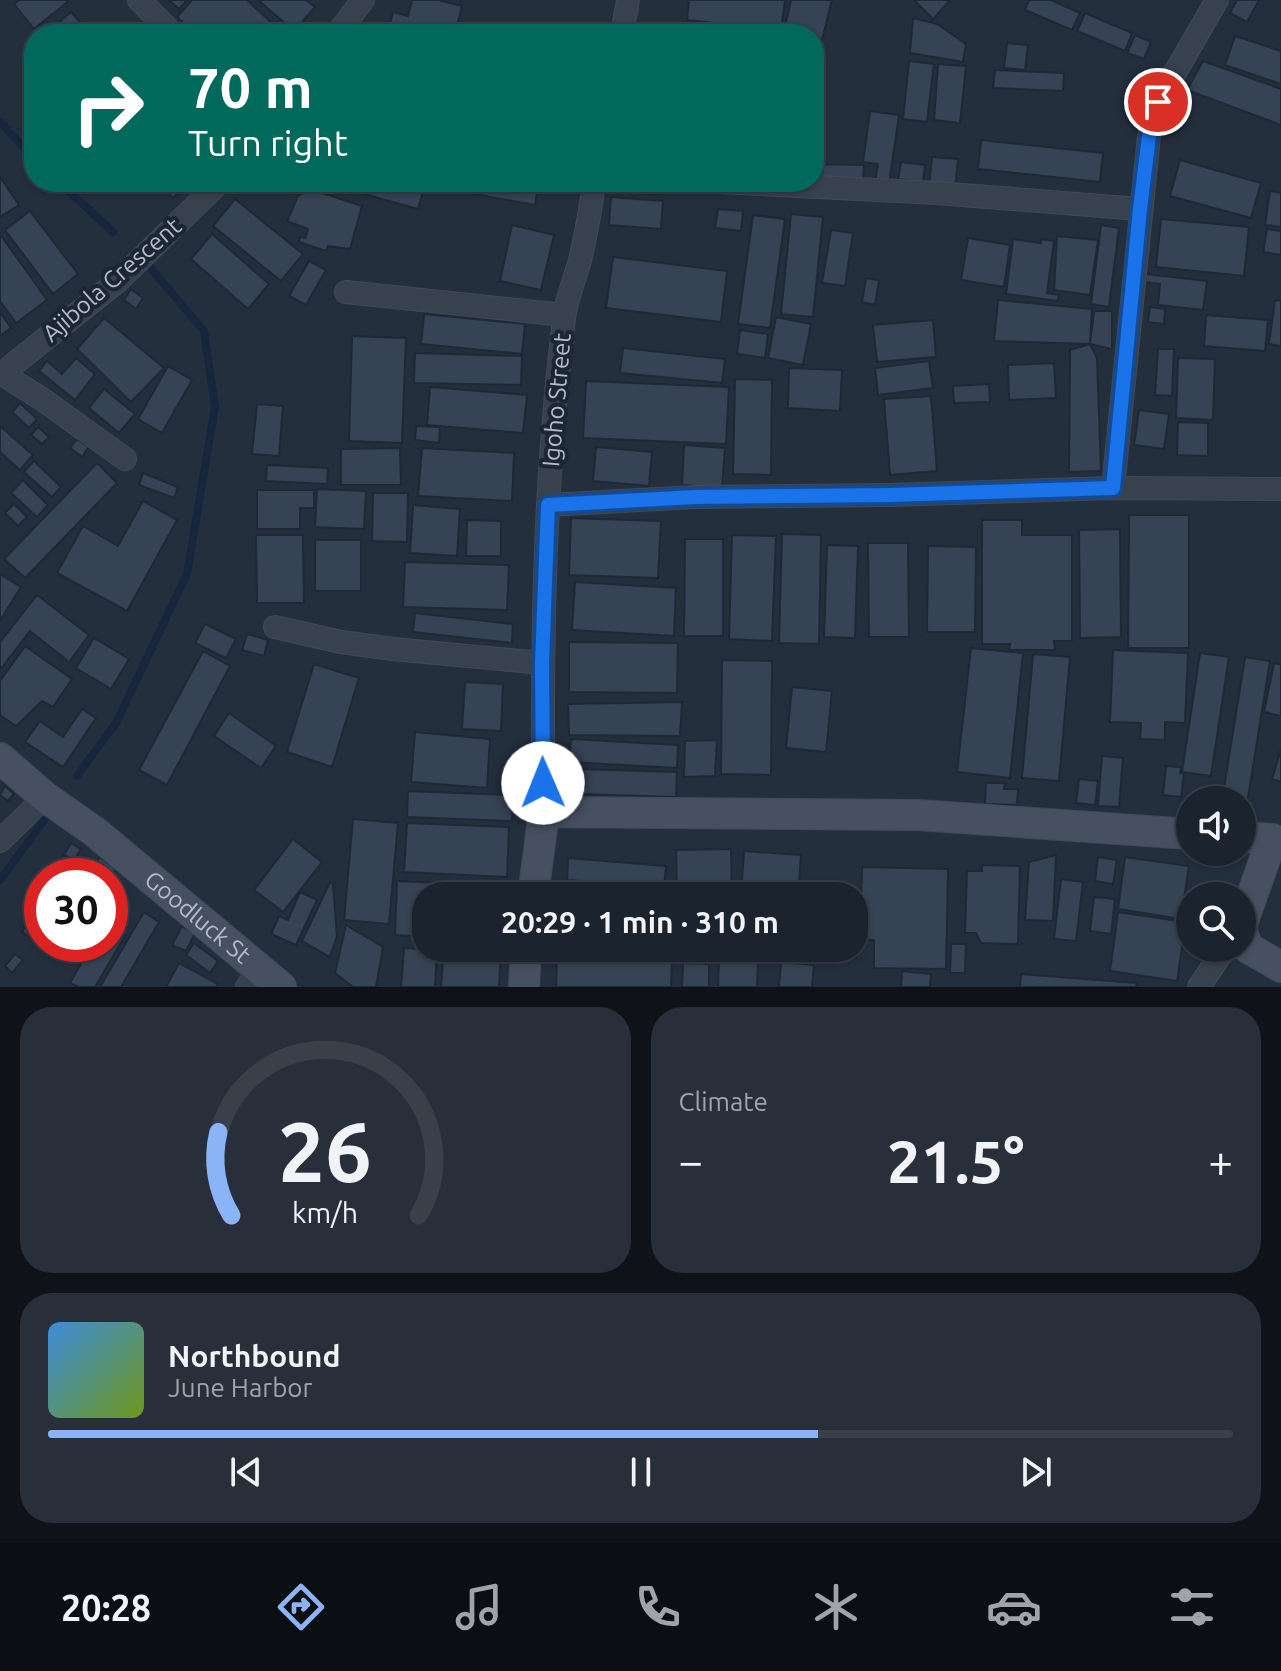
<!DOCTYPE html>
<html lang="en">
<head>
<meta charset="utf-8">
<style>
	:root { --surface:#1b232e; --page:#282f3a; --text:#f1f3f6; --muted:#a0a4aa; --line:#39404a; --accent:#8ab4f8 }
	body { margin:0; font-family:Ubuntu,sans-serif; background:var(--page); color:var(--text); height:100vh; display:flex; flex-direction:column; font-size:30px; white-space:nowrap }
	* { box-sizing:border-box; margin:0 }
	p { font-size:26px; color:var(--muted) }
	.icon { flex:none; width:44px; height:44px; fill:none; stroke:currentColor; stroke-width:2; stroke-linecap:round; stroke-linejoin:round }
	.map { position:relative; height:987px; overflow:hidden }
	.drawer { display:flex; flex-direction:column; gap:20px; padding:20px; background:#0f1319; flex:1 }
	.drawer>* { flex:none }
	.top-card { position:absolute; left:24px; top:24px; width:800px; height:168px; border-radius:32px; box-shadow:0 2px 6px #0004,0 0 0 2px var(--line); background:#00695c; color:#fff; overflow:hidden }
	.buttons { position:absolute; left:1176px; top:786px; display:grid; gap:16px }
	.buttons a { display:grid; place-items:center; width:80px; height:80px; border-radius:50%; background:var(--surface); box-shadow:0 2px 6px #0004,0 0 0 2px var(--line); font-size:40px }
	.speed { position:absolute; left:24px; top:858px; display:flex; gap:16px; font-size:40px; font-weight:700; text-align:center }
	.speed>* { display:grid; place-content:center; width:104px; height:104px; border-radius:50%; background:var(--surface); box-shadow:0 2px 6px #0004,0 0 0 2px var(--line); line-height:1 }
	.speed .limit { border:12px solid #d22; background:#fff; color:#111 }
	.pin { position:absolute; display:grid; place-items:center; width:68px; height:68px; color:#fff; margin:-34px; border:4px solid #fff; border-radius:50%; box-shadow:0 2px 8px #0007 }
	.me { position:absolute; width:88px; margin:-44px; rotate:359deg; stroke-linejoin:round; filter:drop-shadow(0 0 6px #0008) }
	.turn { display:flex; align-items:center; gap:28px; height:168px; padding:0 32px; font-size:36px }
	.turn .icon { width:104px; height:104px; stroke-width:2.5 }
	.turn b { display:block; font-size:56px; line-height:68px }
	.big { font-size:60px; font-weight:700; line-height:1.1 }
	.drawer .tile { flex:1; display:flex; flex-direction:column; justify-content:center; gap:12px; min-width:0; padding:0 28px; border-radius:32px; background:var(--page) }
	.drawer .dial { align-items:center; gap:0 }
	.dial svg { height:208px; overflow:visible; fill:none; stroke:var(--line); stroke-width:7; stroke-linecap:round; text-anchor:middle }
	.dial text { fill:var(--text); stroke:none }
	.song { display:flex; align-items:center; gap:24px }
	.cover { width:96px; height:96px; border-radius:12px; background:linear-gradient(135deg,hsl(210 70% 55%),hsl(80 70% 35%)) }
	.played { height:8px; border-radius:4px; background:linear-gradient(90deg,var(--accent) 65%,var(--line) 65%) }
	.keys { display:flex; justify-content:space-around; direction:ltr }
	.heat { display:flex; justify-content:space-between; align-items:center; font-size:44px; direction:ltr }
	.drawer .tiles { flex:1; display:grid; gap:20px; grid-template-columns:1fr 1fr }
	.tile:last-child { grid-column:span 2 }
	.trip { position:absolute; left:412px; top:882px; width:456px; height:80px; border-radius:32px; background:var(--surface); box-shadow:0 2px 6px #0004,0 0 0 2px var(--line); font-weight:700; line-height:80px; text-align:center }
	.tab-bar { display:flex; height:128px; justify-content:space-around; align-items:center; background:#0b0e12; color:var(--muted) }
	.tab-bar .icon { width:56px; height:56px }
	.tab-bar .active { color:var(--accent) }
	.tab-bar b { font-size:36px; color:var(--text) }
	.map>svg:first-child { display:block }
	.lines { fill:none; stroke-linecap:round; stroke-linejoin:round }
	.stream { stroke:#17263c; stroke-width:8 }
	.building { fill:#364354; stroke:#1f2835; stroke-width:2 }
	.street-casing { stroke:#414a57; stroke-width:24 }
	.secondary-casing { stroke:#414a57; stroke-width:32 }
	.street { stroke:#38414e; stroke-width:22 }
	.secondary { stroke:#465061; stroke-width:30 }
	.route-casing { stroke:#114b97; stroke-width:20 }
	.route { stroke:#1a73e8; stroke-width:14 }
	.labels { text-anchor:middle; stroke-width:8; stroke-linejoin:round; paint-order:stroke }
	.street-label { font-size:24px; fill:#b4bcc9; stroke:#1d2633 }
</style>
</head>
<body>
<div class="map">
<svg width="1281" height="987" viewBox="0 0 1281 987">
	<rect width="100%" height="100%" fill="#242f3e"/>
	<g class="lines">
		<g class="stream">
			<path d="M0 122 34 158"/>
			<path d="M59 182 113 232"/>
			<path d="M77 776 116 723 187 574 215 407 204 331 144 260"/>
			<path d="M0 880 45 819"/>
		</g>
	</g>
	<g class="building">
		<path d="M19 0H70L34 29 14 4Z"/>
		<path d="M169 0H187L179 9Z"/>
		<path d="M192 0H247L284 34H195L177 17Z"/>
		<path d="M258 0H306L315 7 294 31Z"/>
		<path d="M412 0H438L462 6 455 34H415L389 28 393 12 408 16Z"/>
		<path d="M689 0H785L781 30 687 20Z"/>
		<path d="M791 0H832L822 40 814 38V34L784 31Z"/>
		<path d="M914 0H950L933 19Z"/>
		<path d="M1029 0H1051L1080 13 1072 30 1025 10Z"/>
		<path d="M1237 0H1259L1247 22 1230 13Z"/>
		<path d="M71 12 89 32 51 34 49 31Z"/>
		<path d="M1085 13 1132 33 1125 51 1077 31Z"/>
		<path d="M913 18 937 24 966 44 963 62 910 53Z"/>
		<path d="M642 26 686 31V34H641Z"/>
		<path d="M1135 35 1151 42 1144 59 1127 53Z"/>
		<path d="M1235 36 1281 51V84L1225 65Z"/>
		<path d="M1007 43 1028 45 1025 70 1004 68Z"/>
		<path d="M909 61 934 64 927 122 903 119Z"/>
		<path d="M1203 61 1281 89V125L1187 90Z"/>
		<path d="M938 64 966 66 960 123 934 120Z"/>
		<path d="M995 70 1064 73 1063 91 993 88Z"/>
		<path d="M870 111 899 115 889 184 875 182 878 164 863 162Z"/>
		<path d="M981 140 1103 153 1100 182 978 169Z"/>
		<path d="M932 157 958 159 955 190 929 187Z"/>
		<path d="M1180 160 1261 183 1251 218 1170 196Z"/>
		<path d="M901 162 925 165 923 183 898 179Z"/>
		<path d="M814 164 864 165 863 184 814 182Z"/>
		<path d="M0 177 19 205 0 217Z"/>
		<path d="M157 182H190L173 198Z"/>
		<path d="M320 182H416L425 184 418 209Z"/>
		<path d="M437 182H539L535 205 436 187Z"/>
		<path d="M310 189 362 206 350 249 328 246 326 251 299 242 300 237 305 238 308 229 287 221 298 196Z"/>
		<path d="M1270 191 1281 193V227L1265 225Z"/>
		<path d="M611 197 663 201 661 229 609 225Z"/>
		<path d="M235 199 303 254 281 281 213 226Z"/>
		<path d="M718 209 743 211 741 231 715 228Z"/>
		<path d="M30 211 78 274 53 294 5 230Z"/>
		<path d="M791 214 823 217 813 317 781 314Z"/>
		<path d="M753 215 785 219 770 328 738 324Z"/>
		<path d="M1161 219 1249 227 1244 276 1156 267Z"/>
		<path d="M512 225 554 235 541 290 500 281Z"/>
		<path d="M1101 225 1119 228 1109 307 1091 304Z"/>
		<path d="M1267 229 1281 231V255L1263 252Z"/>
		<path d="M831 230 853 233 845 286 822 283Z"/>
		<path d="M0 234 47 300 16 323 0 301Z"/>
		<path d="M212 234 269 284 248 309 191 259Z"/>
		<path d="M1057 236 1098 240 1090 295 1054 290Z"/>
		<path d="M968 238 1010 245 1004 287 961 280Z"/>
		<path d="M1013 239 1041 243V239L1054 241 1047 293 1059 295 1058 301 1006 294Z"/>
		<path d="M613 257 727 271 721 322 606 308Z"/>
		<path d="M309 261 326 270 306 305 289 296Z"/>
		<path d="M1146 274 1207 281 1203 310 1158 305 1160 284 1145 282Z"/>
		<path d="M866 278 879 280 875 305 862 302Z"/>
		<path d="M131 289 143 298 136 309 124 300Z"/>
		<path d="M998 300 1092 309 1090 344 994 341Z"/>
		<path d="M1275 300 1281 301V346L1269 344Z"/>
		<path d="M1150 307 1165 309 1164 324 1148 322Z"/>
		<path d="M1094 311H1112V349L1090 344Z"/>
		<path d="M0 312 11 328 0 336Z"/>
		<path d="M424 314 525 324 522 354 421 344Z"/>
		<path d="M1206 315 1268 320 1265 351 1204 346Z"/>
		<path d="M776 317 811 324 803 365 768 358Z"/>
		<path d="M104 318 164 368 131 402 77 349Z"/>
		<path d="M933 320 936 357 877 362 873 325Z"/>
		<path d="M740 330 768 334 765 358 737 354Z"/>
		<path d="M352 336 406 338 402 443 349 441Z"/>
		<path d="M1090 344 1097 358 1101 471 1069 472 1070 350Z"/>
		<path d="M623 348 725 359 722 383 620 373Z"/>
		<path d="M1158 349H1174L1172 396 1155 395Z"/>
		<path d="M415 353 522 356 521 385 414 383Z"/>
		<path d="M76 358 95 374 75 400 39 371 47 361 62 374Z"/>
		<path d="M1178 358 1215 359 1213 420 1176 418Z"/>
		<path d="M929 361 933 388 878 395 875 368Z"/>
		<path d="M1054 363 1056 398 1009 400 1008 365Z"/>
		<path d="M168 366 192 380 162 433 138 419Z"/>
		<path d="M789 368 842 370 840 411 788 408Z"/>
		<path d="M735 379 772 380 771 475 733 474Z"/>
		<path d="M586 381 729 387 726 444 583 438Z"/>
		<path d="M989 384 990 402 954 403 953 386Z"/>
		<path d="M430 387 527 395 523 433 427 425Z"/>
		<path d="M104 389 135 414 119 433 89 408Z"/>
		<path d="M931 396 937 471 890 475 884 399Z"/>
		<path d="M20 403 37 419 29 428 12 412Z"/>
		<path d="M257 404 283 406 279 456 252 454Z"/>
		<path d="M1139 410 1169 414 1164 449 1134 445Z"/>
		<path d="M1178 422 1208 423V456L1177 455Z"/>
		<path d="M0 426 33 455 20 470 0 452Z"/>
		<path d="M416 426 440 427 439 443 415 440Z"/>
		<path d="M38 427 49 437 42 444 31 435Z"/>
		<path d="M77 439 89 447 82 457 70 448Z"/>
		<path d="M684 445 725 448 722 488 682 485Z"/>
		<path d="M596 447 652 452 649 486 593 481Z"/>
		<path d="M400 448 401 485H341V449Z"/>
		<path d="M422 448 514 453 512 501 418 496Z"/>
		<path d="M34 461 61 487 52 497 24 472Z"/>
		<path d="M97 463 117 483 25 578 4 559Z"/>
		<path d="M267 465 328 468 327 484 266 481Z"/>
		<path d="M143 473 178 487 174 498 139 485Z"/>
		<path d="M23 480 48 505 37 517 11 493Z"/>
		<path d="M317 489 366 491 364 529 315 527Z"/>
		<path d="M257 490H314V508H300V529H257Z"/>
		<path d="M373 493H408L407 542 372 541Z"/>
		<path d="M143 501 177 520 127 611 57 573 83 526 118 546Z"/>
		<path d="M14 504 27 517 18 526 5 513Z"/>
		<path d="M413 505 460 509 457 556 410 553Z"/>
		<path d="M1129 515H1189V648H1128Z"/>
		<path d="M571 518 661 521 658 578 569 575Z"/>
		<path d="M467 520 501 521V556H466Z"/>
		<path d="M982 520H1022V535H1072V641H1054L1055 650H1009L1010 644H982Z"/>
		<path d="M1120 529 1121 637 1080 638 1079 530Z"/>
		<path d="M782 534 821 535 819 644 779 643Z"/>
		<path d="M256 535H303L304 603H257Z"/>
		<path d="M732 535 776 536 772 641 729 639Z"/>
		<path d="M685 539H723V636H684Z"/>
		<rect x="315" y="540" width="46" height="51"/>
		<path d="M868 543H908L909 637H869Z"/>
		<path d="M827 545 858 546 855 638 824 637Z"/>
		<path d="M928 546 976 547 975 632H927Z"/>
		<path d="M405 562 509 565 507 610 403 607Z"/>
		<path d="M0 574 21 587 0 621Z"/>
		<path d="M575 582 676 588 674 636 572 630Z"/>
		<path d="M37 595 89 635 69 662 30 631 0 670V642Z"/>
		<path d="M415 613 513 624 512 643 413 632Z"/>
		<path d="M205 624 236 639 226 658 195 643Z"/>
		<path d="M247 634 268 640 264 656 242 650Z"/>
		<path d="M94 638 129 659 111 689 76 668Z"/>
		<path d="M569 642 678 643 677 693 569 692Z"/>
		<path d="M25 646 72 679 53 707 42 701 16 726 0 715V681Z"/>
		<path d="M971 648 1023 653 1010 778 957 772Z"/>
		<path d="M1113 650 1188 653 1185 723 1165 722V740L1140 739 1141 723 1110 722Z"/>
		<path d="M203 651 230 666 167 785 139 770Z"/>
		<path d="M1200 653 1229 657 1211 776 1182 772Z"/>
		<path d="M1033 654 1070 657 1059 781 1022 778Z"/>
		<path d="M1245 657 1270 661 1248 798 1223 794Z"/>
		<path d="M722 660 772 661 771 775 721 774Z"/>
		<path d="M1274 663 1281 665V716L1264 712Z"/>
		<path d="M314 664 359 678 332 767 287 752Z"/>
		<path d="M465 682 503 684 501 731 462 729Z"/>
		<path d="M792 687 832 691 826 752 786 748Z"/>
		<path d="M682 702 680 736 569 735 568 704Z"/>
		<path d="M82 709 96 718 63 767 25 742 40 721 63 737Z"/>
		<path d="M229 713 276 746 261 768 214 736Z"/>
		<path d="M415 732 490 739 487 788 411 782Z"/>
		<path d="M571 739 678 745 677 768 569 762Z"/>
		<path d="M717 740 715 776 684 777 685 741Z"/>
		<path d="M1281 749V782L1272 779Z"/>
		<path d="M1102 756 1123 758 1119 807 1098 806Z"/>
		<path d="M1166 766 1181 767 1180 773 1184 774 1181 797 1163 795Z"/>
		<path d="M578 769 677 772 676 797 577 794Z"/>
		<path d="M1079 779 1098 781 1095 805 1076 803Z"/>
		<path d="M986 783H1005L1004 789H1018L1017 805 985 804Z"/>
		<path d="M5 786 14 794 8 801 0 795Z"/>
		<path d="M408 791 513 795 512 821 407 817Z"/>
		<path d="M353 819 398 823 389 924 344 920Z"/>
		<path d="M407 823 509 827 507 877 404 872Z"/>
		<path d="M293 839 322 862 283 912 254 890Z"/>
		<path d="M71 843 81 849 74 860 64 855Z"/>
		<path d="M731 849 732 896H677L676 850Z"/>
		<path d="M744 851 801 855 798 896H741Z"/>
		<path d="M1056 855 1053 921 1025 920 1029 862Z"/>
		<path d="M100 857 116 869 110 877 92 867Z"/>
		<path d="M1098 857 1117 860 1113 884 1095 881Z"/>
		<path d="M1125 857 1189 866 1181 919 1118 909Z"/>
		<path d="M568 858 666 866 664 887 567 880Z"/>
		<path d="M982 865 1020 866 1018 944 981 943 976 933H965L967 871H982Z"/>
		<path d="M60 866 72 876H52Z"/>
		<path d="M862 867 948 869 946 969 874 968V940H860Z"/>
		<path d="M1061 879 1083 882 1076 941 1054 939Z"/>
		<path d="M397 881 506 886V896H426V937L395 935Z"/>
		<path d="M330 882 333 884 337 936 330 957 302 941Z"/>
		<path d="M561 891 665 894V896H560Z"/>
		<path d="M300 892 317 900 296 945 271 934 279 916 288 920Z"/>
		<path d="M1094 897 1115 899 1111 934 1090 931Z"/>
		<path d="M144 912 159 922 121 987H100Z"/>
		<path d="M1118 912 1186 922 1177 981 1110 971Z"/>
		<path d="M854 920H857L856 958 809 957 810 948H854Z"/>
		<path d="M27 923 37 930 31 938 22 932Z"/>
		<path d="M346 925 383 947 376 987H353L335 973Z"/>
		<path d="M182 926 195 933 186 951 172 945Z"/>
		<path d="M110 927 125 936 95 987H78L70 983 92 944H110Z"/>
		<path d="M194 943 218 961 210 973 186 955Z"/>
		<path d="M951 944H966L965 973H950Z"/>
		<path d="M404 948 437 950 435 987H401Z"/>
		<path d="M444 948H501L499 987H441Z"/>
		<path d="M745 948H803V955L745 954Z"/>
		<path d="M557 953 672 957 671 987H556Z"/>
		<path d="M15 954 23 960 12 973 5 966Z"/>
		<path d="M719 958 758 960 757 987H718Z"/>
		<path d="M781 962 814 965 812 987H779Z"/>
		<path d="M179 963 218 984 216 987H166Z"/>
		<path d="M683 963 709 964V987H682Z"/>
		<path d="M902 971 931 974 930 987H901Z"/>
		<path d="M1021 974 1137 983 1136 987H1020Z"/>
	</g>
	<g class="lines">
		<defs>
			<g id="street">
				<path d="M139 0 173 34"/>
				<path d="M337 34 363 0"/>
				<path d="M622 34 628 0"/>
				<path d="M718 182 937 193 1140 209"/>
				<path d="M346 292 564 315"/>
				<path d="M2 374 42 399 125 459"/>
				<path d="M0 375 118 281 220 182"/>
				<path d="M1113 488 1149 136 1158 102 1217 0"/>
				<path d="M548 505 695 497 890 495 1113 488 1281 489"/>
				<path d="M275 627 341 642 393 649 542 663"/>
				<path d="M544 812C541 648 544 483 564 319 566 299 575 279 580 260 586 234 591 208 594 182"/>
				<path d="M0 841 45 797"/>
				<path d="M247 987 258 969"/>
				<path d="M1199 987 1225 948"/>
			</g>
			<g id="secondary">
				<path id="s1" d="M0 758 45 797 95 832 281 987"/>
				<path d="M1242 837 1272 839 1242 924"/>
				<path d="M533 896 544 812 918 815 1190 834"/>
				<path d="M1242 932 1248 948 1281 967"/>
				<path d="M524 987 526 948"/>
			</g>
		</defs>
		<use href="#street" class="street-casing"/>
		<use href="#secondary" class="secondary-casing"/>
		<use href="#street" class="street"/>
		<use href="#secondary" class="secondary"/>
	</g>
	<g class="lines">
		<defs>
			<path id="route" d="M543 783 542 663 548 505 695 497 890 495 1113 488 1140 209 1149 136 1158 102"/>
		</defs>
		<use href="#route" class="route-casing"/>
		<use href="#route" class="route"/>
	</g>
	<g class="labels">
		<g class="street-label">
			<text transform="translate(112 280) rotate(-41)" y="8">Ajibola Crescent</text>
			<text transform="translate(557 400) rotate(-85)" y="8">Igoho Street</text>
			<text dy="8" stroke="none"><textPath href="#s1" startOffset="254">Goodluck St</textPath></text>
		</g>
	</g>
</svg>
<div class="buttons">
<a><svg class="icon" aria-label="sound" viewBox="0 0 24 24"><path d="M4 9h4l5-4v14l-5-4H4zM17 9q2 3 0 6"/></svg></a>
<a><svg class="icon" aria-label="search" viewBox="0 0 24 24"><circle cx="10" cy="10" r="6"/><path d="M15 15l6 6"/></svg></a>
</div>
<div class="speed"><div class="limit">30</div></div>
<div class="pin" style="left:1158px;top:102px;background:#d93025"><svg class="icon" aria-label="arrive" viewBox="0 0 24 24"><path d="M6 21V4h12l-3 4 3 4H6"/></svg></div>
<svg class="me" style="left:543px;top:783px" viewBox="-20 -20 40 40"><circle r="19" fill="#fff"/><path d="M0-13L10 11 0 6-10 11z" fill="#1a73e8"/></svg>
<div class="trip">20:29 · 1 min · 310 m</div>
<div class="top-card">
<div class="turn"><svg class="icon" aria-label="right" viewBox="0 0 24 24"><path d="M7 20v-9h11M14 6l5 5-5 5"/></svg><div><b>70 m</b>Turn right</div></div>
</div>
</div>
<section class="drawer">
<div class="tiles">
<div class="tile dial"><svg viewBox="0 0 100 80">
<path d="M14 69A42 42 0 1 1 86 69"/>
<path d="M14 69A42 42 0 0 1 9 37" stroke="#8ab4f8"/>
<text x="50" y="56" font-size="32" font-weight="700">26</text>
<text x="50" y="72" font-size="11">km/h</text>
</svg></div>
<div class="tile"><p>Climate</p>
<div class="heat"><a>−</a><b class="big">21.5°</b><a>+</a></div>
</div>
<div class="tile">
<div class="song"><i class="cover"></i><div><b>Northbound</b><p>June Harbor</p></div></div>
<div class="played"></div>
<div class="keys"><svg class="icon" aria-label="previous" viewBox="0 0 24 24"><path d="M18 5L8 12l10 7zM5 5v14"/></svg><svg class="icon" aria-label="pause" viewBox="0 0 24 24"><path d="M8 5v14M16 5v14"/></svg><svg class="icon" aria-label="next" viewBox="0 0 24 24"><path d="M6 5l10 7-10 7zM19 5v14"/></svg></div>
</div>
</div>
</section>
<nav class="tab-bar">
<b>20:28</b>
<svg class="icon active" aria-label="directions" viewBox="0 0 24 24"><path d="M12 3l9 9-9 9-9-9zM9 14v-3h6M13 9l2 2-2 2"/></svg>
<svg class="icon" aria-label="music" viewBox="0 0 24 24"><path d="M9 18V5l10-2v13"/><circle cx="6" cy="18" r="3"/><circle cx="16" cy="16" r="3"/></svg>
<svg class="icon" aria-label="phone" viewBox="0 0 24 24"><path d="M5 4h4l2 5-3 2q2 4 5 5l2-3 5 2v4C11 20 4 13 5 4z"/></svg>
<svg class="icon" aria-label="climate" viewBox="0 0 24 24"><path d="M12 3v18M4 7l16 10M4 17L20 7"/></svg>
<svg class="icon" aria-label="car" viewBox="0 0 24 24"><path d="M5 17H2v-5l4-1 3-4h7l3 4 3 1v5h-3M9 17h6M6 11h13"/><circle cx="7" cy="17" r="2"/><circle cx="17" cy="17" r="2"/></svg>
<svg class="icon" aria-label="filters" viewBox="0 0 24 24"><path d="M4 7h16M4 17h16"/><circle cx="9" cy="7" r="2"/><circle cx="15" cy="17" r="2"/></svg>
</nav>
</body>
</html>
